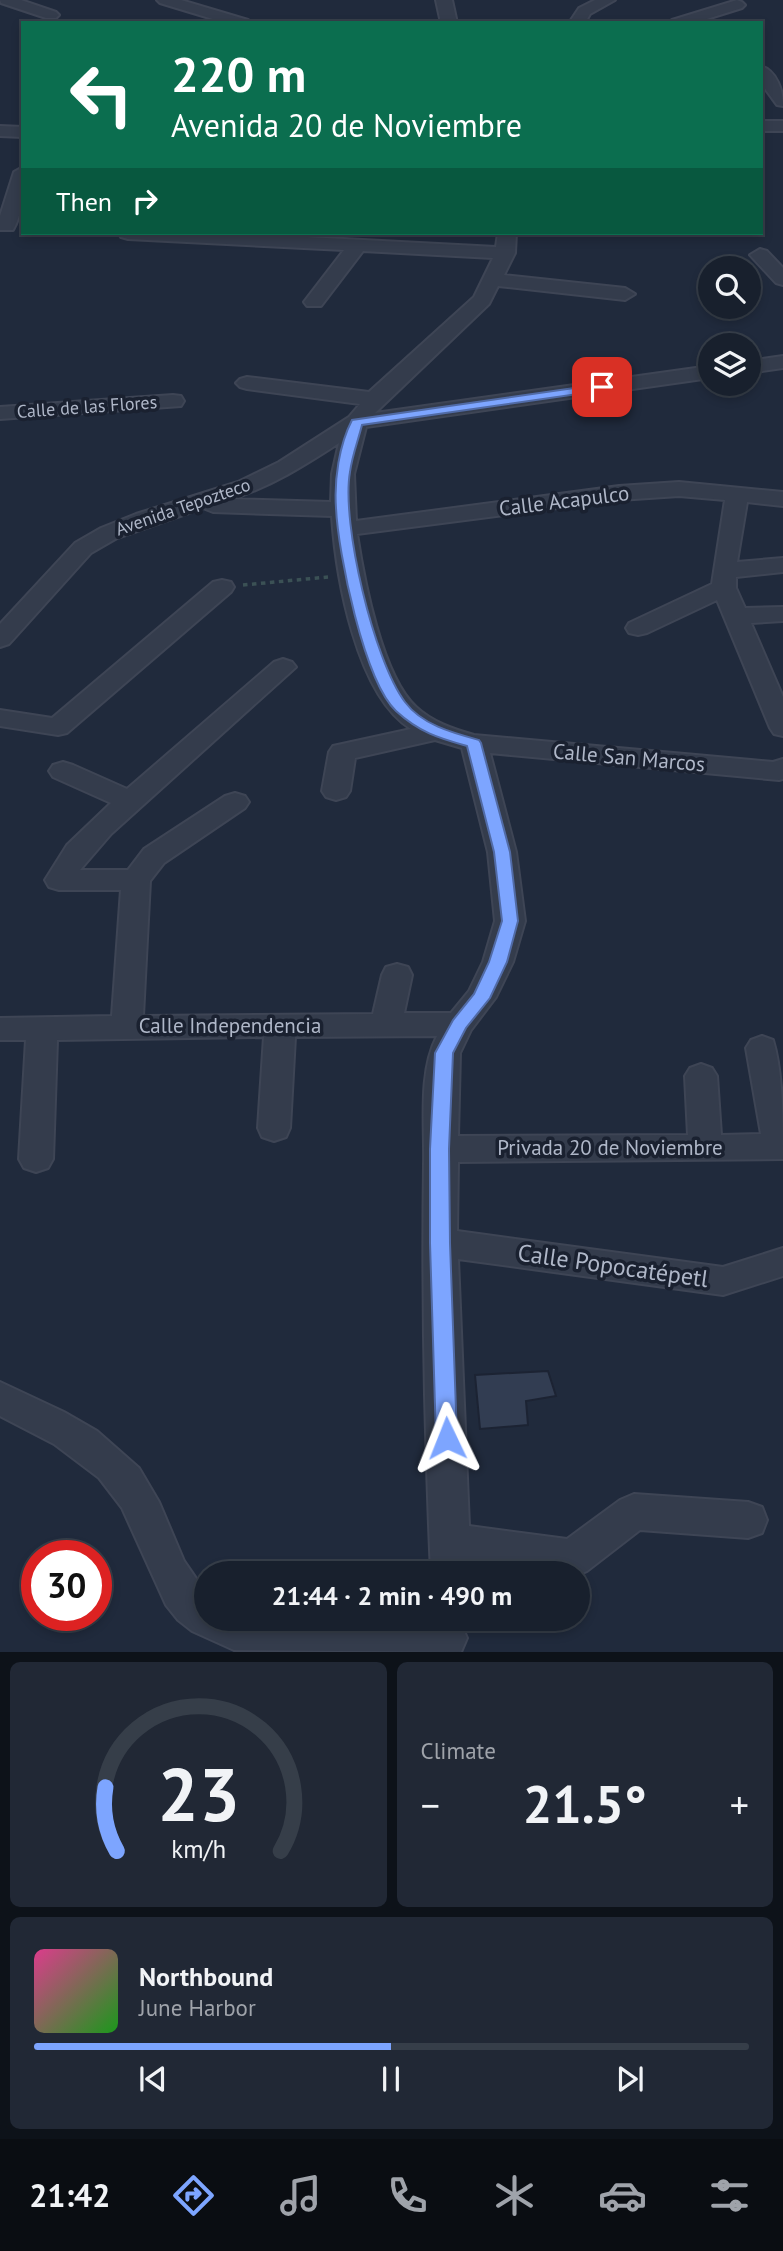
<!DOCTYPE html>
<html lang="en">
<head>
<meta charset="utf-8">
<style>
	:root { --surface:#18202d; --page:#212835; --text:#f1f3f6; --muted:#9fa3aa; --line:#363e49; --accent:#7da5ff }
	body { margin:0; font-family:"PT Sans",sans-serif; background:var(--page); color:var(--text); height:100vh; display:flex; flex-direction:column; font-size:26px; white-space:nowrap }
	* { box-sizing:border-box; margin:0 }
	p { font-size:23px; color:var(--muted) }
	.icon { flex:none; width:38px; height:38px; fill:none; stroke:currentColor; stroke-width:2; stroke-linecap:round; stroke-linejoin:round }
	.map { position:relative; height:1652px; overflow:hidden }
	.sheet { display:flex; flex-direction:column; gap:10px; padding:10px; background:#0d1219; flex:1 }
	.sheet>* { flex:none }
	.guide { position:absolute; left:21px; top:21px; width:742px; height:214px; border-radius:0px; box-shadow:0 4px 10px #0003,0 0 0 2px var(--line); background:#0b6e4f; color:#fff; overflow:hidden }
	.fabs { position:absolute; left:698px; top:256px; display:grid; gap:14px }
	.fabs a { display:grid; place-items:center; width:63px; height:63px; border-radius:50%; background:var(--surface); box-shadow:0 4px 10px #0003,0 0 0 2px var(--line); font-size:35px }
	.speed { position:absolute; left:21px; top:1540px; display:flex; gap:14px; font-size:35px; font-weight:700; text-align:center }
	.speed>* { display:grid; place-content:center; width:91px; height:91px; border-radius:50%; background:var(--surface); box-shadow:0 4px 10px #0003,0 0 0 2px var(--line); line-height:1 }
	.speed .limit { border:10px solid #d22; background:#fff; color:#111 }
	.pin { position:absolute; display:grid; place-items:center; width:60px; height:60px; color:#fff; margin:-30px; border-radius:14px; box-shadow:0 4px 10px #0006 }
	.me { position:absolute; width:77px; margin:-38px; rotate:358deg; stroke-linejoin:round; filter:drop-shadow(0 0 5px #0008) }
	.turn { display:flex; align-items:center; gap:24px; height:147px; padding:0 35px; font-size:32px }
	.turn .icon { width:91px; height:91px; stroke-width:2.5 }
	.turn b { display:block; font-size:49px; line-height:60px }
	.then { display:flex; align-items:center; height:66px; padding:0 35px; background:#0003; gap:14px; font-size:26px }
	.big { font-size:52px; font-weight:700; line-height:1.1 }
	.sheet .card { flex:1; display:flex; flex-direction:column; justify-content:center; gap:10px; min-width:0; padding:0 24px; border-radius:10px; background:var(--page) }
	.sheet .dial { align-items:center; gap:0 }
	.dial svg { height:182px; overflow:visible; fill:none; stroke:var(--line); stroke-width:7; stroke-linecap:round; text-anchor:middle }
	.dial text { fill:var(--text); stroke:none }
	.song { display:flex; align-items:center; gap:21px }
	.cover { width:84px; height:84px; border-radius:10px; background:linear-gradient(135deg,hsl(330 70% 55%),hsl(120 70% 35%)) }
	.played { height:7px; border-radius:4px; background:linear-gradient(90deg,var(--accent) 50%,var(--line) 50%) }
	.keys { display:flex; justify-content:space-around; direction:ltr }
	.heat { display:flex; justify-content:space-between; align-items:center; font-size:38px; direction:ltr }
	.sheet .tiles { flex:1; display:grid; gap:10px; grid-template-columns:1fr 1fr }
	.card:last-child { grid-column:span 2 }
	.trip { position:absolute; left:194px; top:1561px; width:396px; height:70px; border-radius:35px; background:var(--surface); box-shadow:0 4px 10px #0003,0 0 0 2px var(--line); font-weight:700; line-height:70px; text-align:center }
	.tabs { display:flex; height:112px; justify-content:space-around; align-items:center; background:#0a0d12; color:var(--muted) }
	.tabs .icon { width:49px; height:49px }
	.tabs .selected { color:var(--accent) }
	.tabs b { font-size:32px; color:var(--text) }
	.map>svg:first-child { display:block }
	.building { fill:#323d52; stroke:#1c2333; stroke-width:2 }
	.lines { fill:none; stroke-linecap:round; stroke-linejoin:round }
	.minor-casing { stroke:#3e4555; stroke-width:4 }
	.path { stroke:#3b5155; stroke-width:3.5; stroke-dasharray:4.5 4.5; stroke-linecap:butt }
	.minor { fill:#343c4c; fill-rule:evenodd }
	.route { fill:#7da5ff; stroke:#516ba6; stroke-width:2 }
	.labels { text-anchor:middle; stroke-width:7; stroke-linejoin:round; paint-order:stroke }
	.far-street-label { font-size:18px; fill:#afb7c8; stroke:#1a2130 }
	.street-label { font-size:21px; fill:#afb7c8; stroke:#1a2130 }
	.near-street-label { font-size:24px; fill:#afb7c8; stroke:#1a2130 }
</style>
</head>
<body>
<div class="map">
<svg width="783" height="1653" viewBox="0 0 783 1653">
	<rect width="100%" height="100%" fill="#202a3c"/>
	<path class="building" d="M548 1371 556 1396 526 1401 528 1425 480 1429 475 1375Z"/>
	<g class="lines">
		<defs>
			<g id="minor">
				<path d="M0 0H21L56 12 59 15 56 18H46L1 3Z"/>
				<path d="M157 0H181L248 20 251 23H226L160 3Z"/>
				<path d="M436 0H452L457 23H441Z"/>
				<path d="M595 0H615L590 14 585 23H569L579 8Z"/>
				<path d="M737 0 742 2 745 5 742 8 694 23H669L672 20Z"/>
				<path d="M761 66C777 71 783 91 783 106L777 105 761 83Z"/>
				<rect x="761" y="121" width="22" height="10"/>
				<path d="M0 126 23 127V137L0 136Z"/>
				<path d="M23 167C23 189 24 211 13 230H0V216L14 172Z"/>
				<path d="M119 233H229L496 247 498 233H516L515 253 504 275 625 288 635 294 625 300 498 286 489 304 375 413 710 366V378L366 427 354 474 356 521 619 486 679 482 783 492V506L747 502 737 562 783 558V572L736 577V588L745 608 783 607V621L751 623 783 697V736L774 734 770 728 717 600 647 633 638 635 629 633 626 628 629 623 712 584 725 500 679 496 619 500 357 534C364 580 382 676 416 707 432 722 453 729 474 735L751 760 773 762 783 759V779L779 780 490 753 516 852 525 921 513 962 496 997 471 1030 460 1053 458 1136 688 1135 685 1076 690 1068 701 1064 712 1068 717 1076 721 1135 761 1134 746 1048 751 1040 762 1036 773 1040C783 1073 783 1122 783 1159L458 1162 457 1231 723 1267 783 1248V1276L723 1295 458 1259 469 1526 567 1539 620 1500 634 1494 748 1502 762 1507 767 1520 762 1533 748 1538 640 1530 587 1571 578 1575 470 1563 471 1573H431C425 1438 422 1301 424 1165 425 1124 418 1073 437 1036L295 1037 290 1128 286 1137 274 1141 262 1137 258 1128 264 1037 57 1040 53 1159 48 1168 36 1172 24 1168 19 1159 26 1040H0V1018L112 1016 121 890H59L49 887 45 880 67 845 111 803 53 777 49 771 53 765 63 762 73 765 127 789 274 662 283 659 292 662 296 667 111 834 80 870H128L144 849 225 796 235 793 245 796 249 802 245 808 164 863 150 881 143 1016 373 1014 382 975 386 967 397 964 408 967 412 975 404 1013H451L469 991 483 962 495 921 488 852 462 748 435 740 355 758 350 791 346 797 336 800 326 797 322 791 329 752 333 746 411 729C356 695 336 576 332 516L213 512 203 508 117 538 91 553 9 644 0 647V624L75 543 101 528 136 514 238 482 279 462 349 417 360 404 247 389 240 387 236 383 240 379 247 377 369 392 474 297 493 258 363 251 321 306H307L304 302 344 250 128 239 121 237ZM339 443 332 474 331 502 232 499C272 486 305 465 339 443Z"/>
				<path d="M760 249 767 251 783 268V285L776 283 750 255Z"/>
				<path d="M783 356V368L749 373V361Z"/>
				<path d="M173 395 181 396 184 401 181 406 0 419V407Z"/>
				<path d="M222 580 231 582 234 587 231 592 67 733 58 735 0 726V710L52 718 213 582Z"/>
				<path d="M0 1382 64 1412 97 1431 139 1468 159 1502 184 1561 206 1593V1619H447L461 1624 467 1638 461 1652 234 1650 192 1631 178 1620 166 1605 122 1508 99 1478 54 1444 0 1416Z"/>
			</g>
		</defs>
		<use href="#minor" class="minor-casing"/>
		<path class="path" d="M243 585 328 577"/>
		<use href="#minor" class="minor"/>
	</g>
	<path class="route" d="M602 384 606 385V390L362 425C358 441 352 456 350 472 341 523 374 661 405 702 422 725 453 733 479 740L481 743 510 852 518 921 507 962 490 998 466 1028 453 1053 449 1149 450 1243 457 1438 454 1445 447 1448 439 1445 436 1438 430 1243V1149L435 1053 453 1020 474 994 489 962 502 921 494 852 467 746C438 738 419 732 396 711 364 681 338 553 336 508 334 480 339 445 352 420Z"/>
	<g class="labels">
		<g class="far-street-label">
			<text transform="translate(87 407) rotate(-4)" y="6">Calle de las Flores</text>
			<text transform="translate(183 507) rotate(-19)" y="6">Avenida Tepozteco</text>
		</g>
		<g class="street-label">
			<text transform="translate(564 501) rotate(-7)" y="7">Calle Acapulco</text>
			<text transform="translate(629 758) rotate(5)" y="7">Calle San Marcos</text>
			<text x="230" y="1033">Calle Independencia</text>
			<text x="610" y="1155">Privada 20 de Noviembre</text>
		</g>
		<g class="near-street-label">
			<text transform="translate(613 1266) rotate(8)" y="8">Calle Popocatépetl</text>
		</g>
	</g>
</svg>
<div class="fabs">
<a><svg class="icon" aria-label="search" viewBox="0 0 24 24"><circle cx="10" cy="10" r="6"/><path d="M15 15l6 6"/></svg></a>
<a><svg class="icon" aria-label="layers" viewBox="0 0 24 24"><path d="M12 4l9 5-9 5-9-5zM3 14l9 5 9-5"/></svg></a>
</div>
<div class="speed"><div class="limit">30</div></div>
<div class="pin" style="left:602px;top:387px;background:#d93025"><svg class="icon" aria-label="arrive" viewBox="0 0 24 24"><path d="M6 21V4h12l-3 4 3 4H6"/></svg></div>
<svg class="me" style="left:447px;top:1438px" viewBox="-20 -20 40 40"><path d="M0-17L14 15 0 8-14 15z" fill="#7da5ff" stroke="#fff" stroke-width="4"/></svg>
<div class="trip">21:44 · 2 min · 490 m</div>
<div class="guide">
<div class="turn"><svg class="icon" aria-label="left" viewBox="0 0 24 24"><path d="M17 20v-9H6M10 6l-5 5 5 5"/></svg><div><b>220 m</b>Avenida 20 de Noviembre</div></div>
<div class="then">Then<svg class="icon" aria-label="right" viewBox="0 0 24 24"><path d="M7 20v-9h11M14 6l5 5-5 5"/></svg></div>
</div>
</div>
<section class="sheet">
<div class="tiles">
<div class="card dial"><svg viewBox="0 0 100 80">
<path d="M14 69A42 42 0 1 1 86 69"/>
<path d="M14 69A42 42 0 0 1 9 41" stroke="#7da5ff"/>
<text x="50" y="56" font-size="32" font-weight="700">23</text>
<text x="50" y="72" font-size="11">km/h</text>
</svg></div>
<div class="card"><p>Climate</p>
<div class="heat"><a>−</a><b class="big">21.5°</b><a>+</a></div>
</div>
<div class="card">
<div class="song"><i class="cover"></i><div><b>Northbound</b><p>June Harbor</p></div></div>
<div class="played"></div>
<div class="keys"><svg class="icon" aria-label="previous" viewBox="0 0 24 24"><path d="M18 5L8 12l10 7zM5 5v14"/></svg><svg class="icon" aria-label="pause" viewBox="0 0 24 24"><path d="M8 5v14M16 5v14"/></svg><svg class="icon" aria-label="next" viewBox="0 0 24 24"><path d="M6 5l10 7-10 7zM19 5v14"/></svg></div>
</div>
</div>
</section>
<nav class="tabs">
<b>21:42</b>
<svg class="icon selected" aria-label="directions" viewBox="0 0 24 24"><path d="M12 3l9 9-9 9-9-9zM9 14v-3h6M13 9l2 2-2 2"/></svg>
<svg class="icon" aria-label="music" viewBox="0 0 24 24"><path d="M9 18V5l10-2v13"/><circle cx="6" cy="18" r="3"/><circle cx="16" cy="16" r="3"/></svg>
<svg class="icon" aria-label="phone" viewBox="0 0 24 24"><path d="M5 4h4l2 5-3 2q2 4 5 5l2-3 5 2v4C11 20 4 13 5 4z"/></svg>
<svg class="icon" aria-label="climate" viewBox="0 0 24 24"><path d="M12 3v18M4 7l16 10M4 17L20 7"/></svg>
<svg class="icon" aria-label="car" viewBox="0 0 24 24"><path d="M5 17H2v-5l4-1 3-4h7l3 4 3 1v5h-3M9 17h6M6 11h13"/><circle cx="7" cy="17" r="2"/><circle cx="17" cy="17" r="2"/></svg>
<svg class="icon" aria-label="filters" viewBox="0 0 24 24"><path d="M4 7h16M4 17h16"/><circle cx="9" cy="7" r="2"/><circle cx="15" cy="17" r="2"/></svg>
</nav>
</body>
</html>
